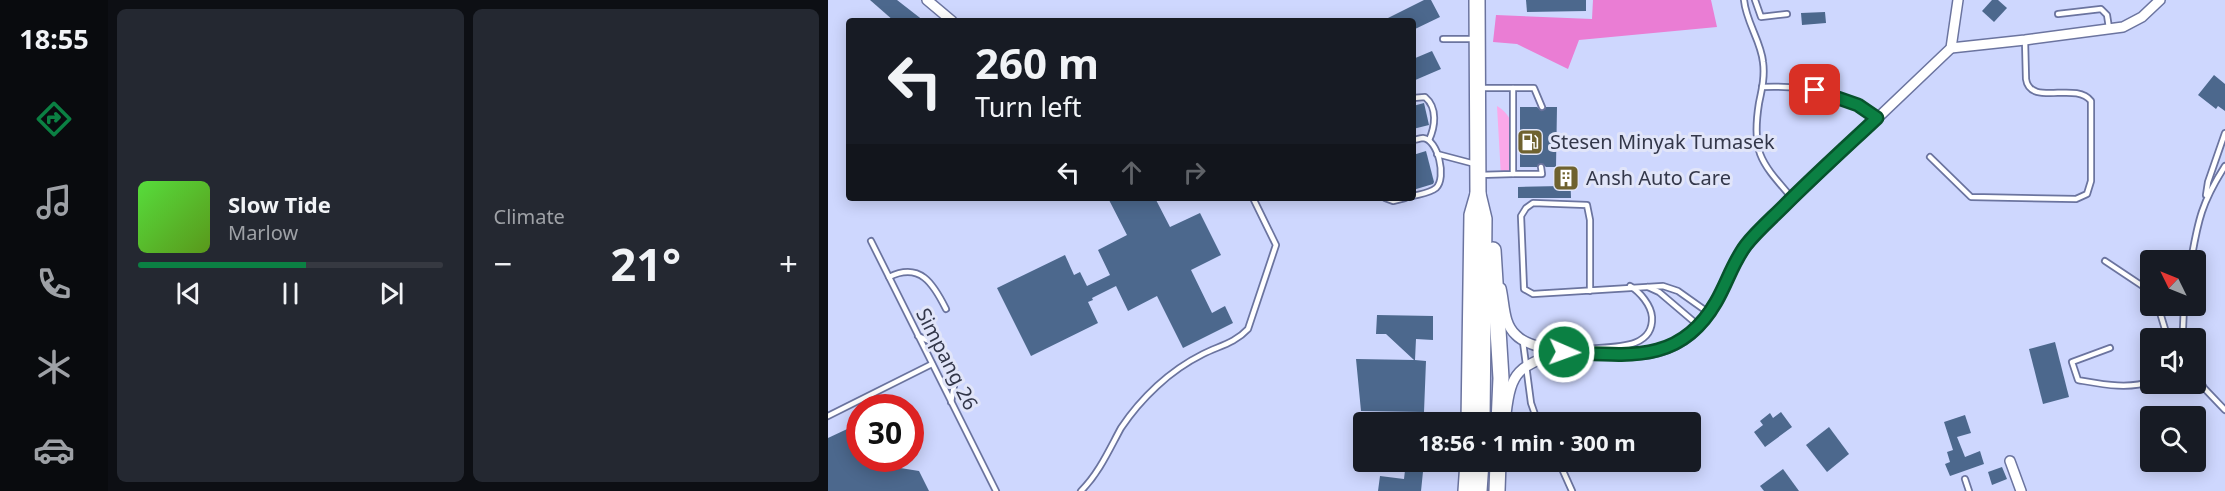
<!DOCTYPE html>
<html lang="en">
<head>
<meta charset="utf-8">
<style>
	:root { --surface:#171b24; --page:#242831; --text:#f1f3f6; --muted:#9ea1a6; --line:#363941; --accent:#0b8043 }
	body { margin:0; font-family:"Noto Sans",sans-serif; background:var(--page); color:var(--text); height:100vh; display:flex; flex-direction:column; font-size:22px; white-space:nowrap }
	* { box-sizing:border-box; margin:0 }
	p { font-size:20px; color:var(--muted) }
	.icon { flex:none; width:33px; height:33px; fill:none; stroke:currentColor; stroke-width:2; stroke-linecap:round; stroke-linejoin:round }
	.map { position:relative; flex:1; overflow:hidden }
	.sheet { display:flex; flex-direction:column; gap:9px; padding:9px; background:#0d0f14; width:720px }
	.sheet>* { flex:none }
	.top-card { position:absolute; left:18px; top:18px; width:570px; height:183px; border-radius:6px; box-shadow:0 3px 15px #0003; background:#171b24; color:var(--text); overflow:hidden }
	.needle { width:39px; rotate:313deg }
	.fabs { position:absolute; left:1312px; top:250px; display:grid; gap:12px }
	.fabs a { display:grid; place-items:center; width:66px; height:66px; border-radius:6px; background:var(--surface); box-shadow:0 3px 15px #0003; font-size:30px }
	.speed { position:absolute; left:18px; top:394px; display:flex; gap:12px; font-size:30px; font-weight:700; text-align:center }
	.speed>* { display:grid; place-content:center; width:78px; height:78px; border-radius:50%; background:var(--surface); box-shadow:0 3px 15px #0003; line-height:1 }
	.speed .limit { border:9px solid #d22; background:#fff; color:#111 }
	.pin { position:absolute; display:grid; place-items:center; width:51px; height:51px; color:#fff; margin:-26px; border-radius:12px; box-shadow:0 3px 9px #0006 }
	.me { position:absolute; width:66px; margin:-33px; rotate:92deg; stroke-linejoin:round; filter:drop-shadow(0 0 4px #0008) }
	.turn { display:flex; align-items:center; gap:21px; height:126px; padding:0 30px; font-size:27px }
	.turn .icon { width:78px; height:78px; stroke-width:2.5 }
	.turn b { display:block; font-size:42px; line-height:51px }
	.lanes { display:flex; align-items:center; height:57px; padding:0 30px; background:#0003; justify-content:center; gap:30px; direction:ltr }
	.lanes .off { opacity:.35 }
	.big { font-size:45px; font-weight:700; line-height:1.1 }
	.sheet .widget { flex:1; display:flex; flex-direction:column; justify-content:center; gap:9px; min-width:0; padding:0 21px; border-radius:9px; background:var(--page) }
	.song { display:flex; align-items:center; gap:18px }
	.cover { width:72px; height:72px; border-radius:9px; background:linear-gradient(135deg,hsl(110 70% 55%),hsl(90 70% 35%)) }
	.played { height:6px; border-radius:3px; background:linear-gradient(90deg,var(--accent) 55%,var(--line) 55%) }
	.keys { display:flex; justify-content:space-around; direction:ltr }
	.heat { display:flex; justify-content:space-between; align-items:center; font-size:33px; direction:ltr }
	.sheet .tiles { flex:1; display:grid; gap:9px; grid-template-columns:repeat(2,1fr) }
	.trip { position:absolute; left:525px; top:412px; width:348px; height:60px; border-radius:6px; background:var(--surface); box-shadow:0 3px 15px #0003; font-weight:700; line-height:60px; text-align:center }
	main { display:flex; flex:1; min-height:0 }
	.tabs { display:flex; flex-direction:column; width:108px; justify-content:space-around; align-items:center; background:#090b0e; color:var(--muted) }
	.tabs .icon { width:42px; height:42px }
	.tabs .selected { color:var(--accent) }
	.tabs b { font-size:27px; color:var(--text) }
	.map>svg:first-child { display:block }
	.green { fill:#fba8e9 }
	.forest { fill:#ea7dd4 }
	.building { fill:#4c688d }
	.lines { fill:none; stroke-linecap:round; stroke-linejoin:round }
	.service-casing { stroke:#6b749f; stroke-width:8 }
	.minor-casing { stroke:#6b749f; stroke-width:12 }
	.primary-casing { stroke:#6b749f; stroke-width:18 }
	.service { stroke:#fff; stroke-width:4.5 }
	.minor { stroke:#fff; stroke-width:9 }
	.primary { stroke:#fff; stroke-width:15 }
	.route-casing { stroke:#07532c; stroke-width:15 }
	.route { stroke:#0b8043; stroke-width:10 }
	.labels { text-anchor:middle; stroke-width:6; stroke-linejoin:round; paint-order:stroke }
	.poi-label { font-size:20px; fill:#33374a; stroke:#e1e5f9; text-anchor:start }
	.street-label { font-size:20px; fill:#33374a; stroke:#e1e5f9 }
</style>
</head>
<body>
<main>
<nav class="tabs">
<b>18:55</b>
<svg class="icon selected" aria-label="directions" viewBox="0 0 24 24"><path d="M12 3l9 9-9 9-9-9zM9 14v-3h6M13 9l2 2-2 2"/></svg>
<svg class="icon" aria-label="music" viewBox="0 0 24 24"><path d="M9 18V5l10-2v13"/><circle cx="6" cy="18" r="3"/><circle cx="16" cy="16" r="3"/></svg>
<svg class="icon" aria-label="phone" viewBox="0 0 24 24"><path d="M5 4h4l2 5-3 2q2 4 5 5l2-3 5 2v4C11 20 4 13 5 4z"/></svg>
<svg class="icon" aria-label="climate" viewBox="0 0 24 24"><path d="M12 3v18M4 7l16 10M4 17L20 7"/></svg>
<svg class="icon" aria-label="car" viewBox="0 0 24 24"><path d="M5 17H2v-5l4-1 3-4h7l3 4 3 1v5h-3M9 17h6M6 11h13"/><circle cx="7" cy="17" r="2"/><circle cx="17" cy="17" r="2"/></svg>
</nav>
<section class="sheet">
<div class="tiles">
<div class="widget">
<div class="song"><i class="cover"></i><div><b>Slow Tide</b><p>Marlow</p></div></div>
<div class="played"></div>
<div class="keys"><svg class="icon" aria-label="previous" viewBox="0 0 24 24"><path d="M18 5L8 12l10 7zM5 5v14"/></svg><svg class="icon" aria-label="pause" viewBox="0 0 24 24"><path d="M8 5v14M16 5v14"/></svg><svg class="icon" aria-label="next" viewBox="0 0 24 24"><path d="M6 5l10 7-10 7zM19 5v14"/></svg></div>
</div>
<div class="widget"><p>Climate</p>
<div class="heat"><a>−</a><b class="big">21°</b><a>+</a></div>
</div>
</div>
</section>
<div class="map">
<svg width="1397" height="491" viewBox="0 0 1397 491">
	<rect width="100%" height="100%" fill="#ced7fe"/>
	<path class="green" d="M669 106C693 120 687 150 688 174L686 177H673Z"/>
	<path class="forest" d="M765 0H883L889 27 751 40 740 69 689 44 665 42 668 15 764 19Z"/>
	<g class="building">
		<path d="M42 0H69L96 21H66Z"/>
		<path d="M596 0H603L612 17 585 30V21H554Z"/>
		<path d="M698 0H758V11L699 12Z"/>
		<path d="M1164 0H1170L1179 8 1166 22 1154 11Z"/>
		<path d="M997 12 998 23 974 25 973 13Z"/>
		<path d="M604 51 613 69 585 81V59Z"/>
		<path d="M1386 75 1397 84V111L1390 106 1388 109 1370 95Z"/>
		<path d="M596 103 601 125 585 129V106Z"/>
		<path d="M692 107H709L714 111 718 107H729L728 167H718L713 163 709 167H692Z"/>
		<path d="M598 151 606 182 605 184 585 190V155Z"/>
		<path d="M733 170H742L743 198H690V187L733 186Z"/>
		<path d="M280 198H327L342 227 372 213 393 255 363 270 384 313 397 306 405 323 355 348 329 296 300 311 288 286 264 298 265 300 260 302 270 323 203 356 169 288 237 255 246 275 252 272 259 286 282 275 270 250 299 235Z"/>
		<path d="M549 315 605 316V340L588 339 587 360 598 361 596 412 533 411 528 359 586 360 558 334H548Z"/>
		<path d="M1227 342 1241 397 1215 404 1201 349Z"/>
		<path d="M953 412 964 427 937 447 926 432 935 425 932 421 942 413 945 418Z"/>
		<path d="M1137 415 1143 433 1129 437 1137 457 1152 451 1156 464 1122 476 1117 464 1122 462 1119 452 1125 450 1116 422Z"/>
		<path d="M32 423V459H62L66 467 91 471 101 491H0V438Z"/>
		<path d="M1001 427 1021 454 999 472 978 445Z"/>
		<path d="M578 462H596L593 491H550L552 476 576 479Z"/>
		<path d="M1174 467 1179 479 1164 485 1160 472Z"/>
		<path d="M955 469 971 491H936L932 486Z"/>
	</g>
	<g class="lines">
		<defs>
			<g id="service">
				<path d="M916 0C918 22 933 41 935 62 937 76 934 89 931 103 923 153 933 162 964 198"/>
				<path d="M927 0 933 17 959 14"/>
				<path d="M1230 14 1273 9 1279 15 1281 28"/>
				<path d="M615 39H646"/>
				<path d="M934 87C978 85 1012 93 1049 118"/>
				<path d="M685 88H706L714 107"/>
				<path d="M585 98 597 97C610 108 607 127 601 140"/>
				<path d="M585 140C586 140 594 138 595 138 610 139 619 178 608 188 602 193 592 194 585 196"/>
				<path d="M609 154 647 164"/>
				<path d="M1102 157 1143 197 1248 199 1259 194 1263 181V101C1248 81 1202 107 1198 79L1197 40"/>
				<path d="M685 174H714L713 167"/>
				<path d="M651 175 685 174V88H652"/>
				<path d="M1378 195 1380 182 1397 133"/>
				<path d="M557 198 565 201 577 198"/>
				<path d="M43 241 168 491"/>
				<path d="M1277 261 1316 287 1323 294"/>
				<path d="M1363 261C1370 220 1374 202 1397 166"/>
				<path d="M61 277C92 262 105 283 118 309"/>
				<path d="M820 287 831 292 871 326"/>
				<path d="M762 291V220L759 205 705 203 698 208 693 216 696 289 705 294 835 286 850 291 881 313"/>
				<path d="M1330 306 1340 339"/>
				<path d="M1356 306 1355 328 1356 339"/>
				<path d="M90 336 112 346 128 375 123 402"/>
				<path d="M695 342 703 403 710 423"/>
				<path d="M1282 348 1244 362 1250 380C1273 384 1301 390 1323 381"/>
				<path d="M750 350C774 345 826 354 824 317 823 305 812 292 802 286"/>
				<path d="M1368 374 1376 388 1397 410"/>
				<path d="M0 416 104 364"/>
				<path d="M731 462 744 491"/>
				<path d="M1137 479 1141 491"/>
				<path d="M253 491C271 473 281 450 293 428 303 413 316 398 329 386 343 373 359 362 375 354 391 346 407 343 420 329L448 245 425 198"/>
			</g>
			<g id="minor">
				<path d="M99 0 124 21"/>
				<path d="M1123 48 1197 40 1295 27 1314 17 1332 0"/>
				<path d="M673 288C677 305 675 323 688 335 707 355 795 358 822 353 839 350 854 343 867 331 886 313 895 287 907 264 914 252 922 241 931 231L1123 48 1130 0"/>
				<path d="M678 414C683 370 691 367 731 352"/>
				<path d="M1182 461 1193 491"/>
			</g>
			<g id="primary">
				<path d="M649 0 650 194 656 219 654 423"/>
				<path d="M665 250 673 378 671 423"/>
				<path d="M641 423 644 215 650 194"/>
				<path d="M638 491 640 462"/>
				<path d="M651 491 653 462"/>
				<path d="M669 491 670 462"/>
			</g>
		</defs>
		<use href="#service" class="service-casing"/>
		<use href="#minor" class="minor-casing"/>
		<use href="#primary" class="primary-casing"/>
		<use href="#service" class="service"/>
		<use href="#minor" class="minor"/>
		<use href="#primary" class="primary"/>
	</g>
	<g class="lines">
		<defs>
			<path id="route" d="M736 352C799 355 852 365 888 302 899 283 905 262 918 245 929 231 943 219 956 206 986 176 1018 147 1049 118L1030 105 987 90"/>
		</defs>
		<use href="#route" class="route-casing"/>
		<use href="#route" class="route"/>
	</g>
	<defs>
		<symbol id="fuel-square" viewBox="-11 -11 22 22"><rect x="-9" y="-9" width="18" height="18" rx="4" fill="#6f622f" stroke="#e1e5f9"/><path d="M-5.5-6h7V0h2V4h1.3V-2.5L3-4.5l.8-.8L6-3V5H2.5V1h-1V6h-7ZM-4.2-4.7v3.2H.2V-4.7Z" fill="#fff"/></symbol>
		<symbol id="building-square" viewBox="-11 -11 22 22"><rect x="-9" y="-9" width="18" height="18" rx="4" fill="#6f622f" stroke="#e1e5f9"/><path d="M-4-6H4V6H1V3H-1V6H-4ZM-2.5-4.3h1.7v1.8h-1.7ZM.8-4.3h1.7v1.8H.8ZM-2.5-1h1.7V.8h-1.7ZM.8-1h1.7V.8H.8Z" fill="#fff"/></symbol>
	</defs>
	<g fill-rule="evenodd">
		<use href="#fuel-square" x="687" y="127" width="30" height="30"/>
		<use href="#building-square" x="723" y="163" width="30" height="30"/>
	</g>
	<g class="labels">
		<g class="poi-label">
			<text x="722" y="149">Stesen Minyak Tumasek</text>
			<text x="758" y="185">Ansh Auto Care</text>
		</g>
		<g class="street-label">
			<text transform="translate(119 359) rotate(63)" y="7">Simpang 26</text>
		</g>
	</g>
</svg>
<div class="fabs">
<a><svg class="needle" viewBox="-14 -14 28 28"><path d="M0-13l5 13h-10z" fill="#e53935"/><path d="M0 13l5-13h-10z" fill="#9ea1a6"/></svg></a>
<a><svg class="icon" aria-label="sound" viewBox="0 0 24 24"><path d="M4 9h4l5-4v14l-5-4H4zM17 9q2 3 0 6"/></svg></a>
<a><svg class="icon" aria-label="search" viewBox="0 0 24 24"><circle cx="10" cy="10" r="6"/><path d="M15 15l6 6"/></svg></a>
</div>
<div class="speed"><div class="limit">30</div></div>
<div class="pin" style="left:987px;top:90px;background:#d93025"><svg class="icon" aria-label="arrive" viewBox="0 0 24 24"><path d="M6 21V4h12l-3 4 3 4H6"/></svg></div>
<svg class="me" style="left:736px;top:352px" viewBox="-20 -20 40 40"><circle r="17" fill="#0b8043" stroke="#fff" stroke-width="3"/><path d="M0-11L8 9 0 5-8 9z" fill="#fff"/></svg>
<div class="trip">18:56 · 1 min · 300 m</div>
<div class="top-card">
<div class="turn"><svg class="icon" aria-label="left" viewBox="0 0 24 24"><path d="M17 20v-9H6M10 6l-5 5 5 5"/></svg><div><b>260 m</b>Turn left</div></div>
<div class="lanes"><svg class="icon" aria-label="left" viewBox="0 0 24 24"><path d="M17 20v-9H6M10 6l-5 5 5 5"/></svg><svg class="icon off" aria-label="ahead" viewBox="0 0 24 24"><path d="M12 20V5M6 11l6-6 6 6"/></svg><svg class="icon off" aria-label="right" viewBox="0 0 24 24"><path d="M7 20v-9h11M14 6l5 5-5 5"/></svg></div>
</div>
</div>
</main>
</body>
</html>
